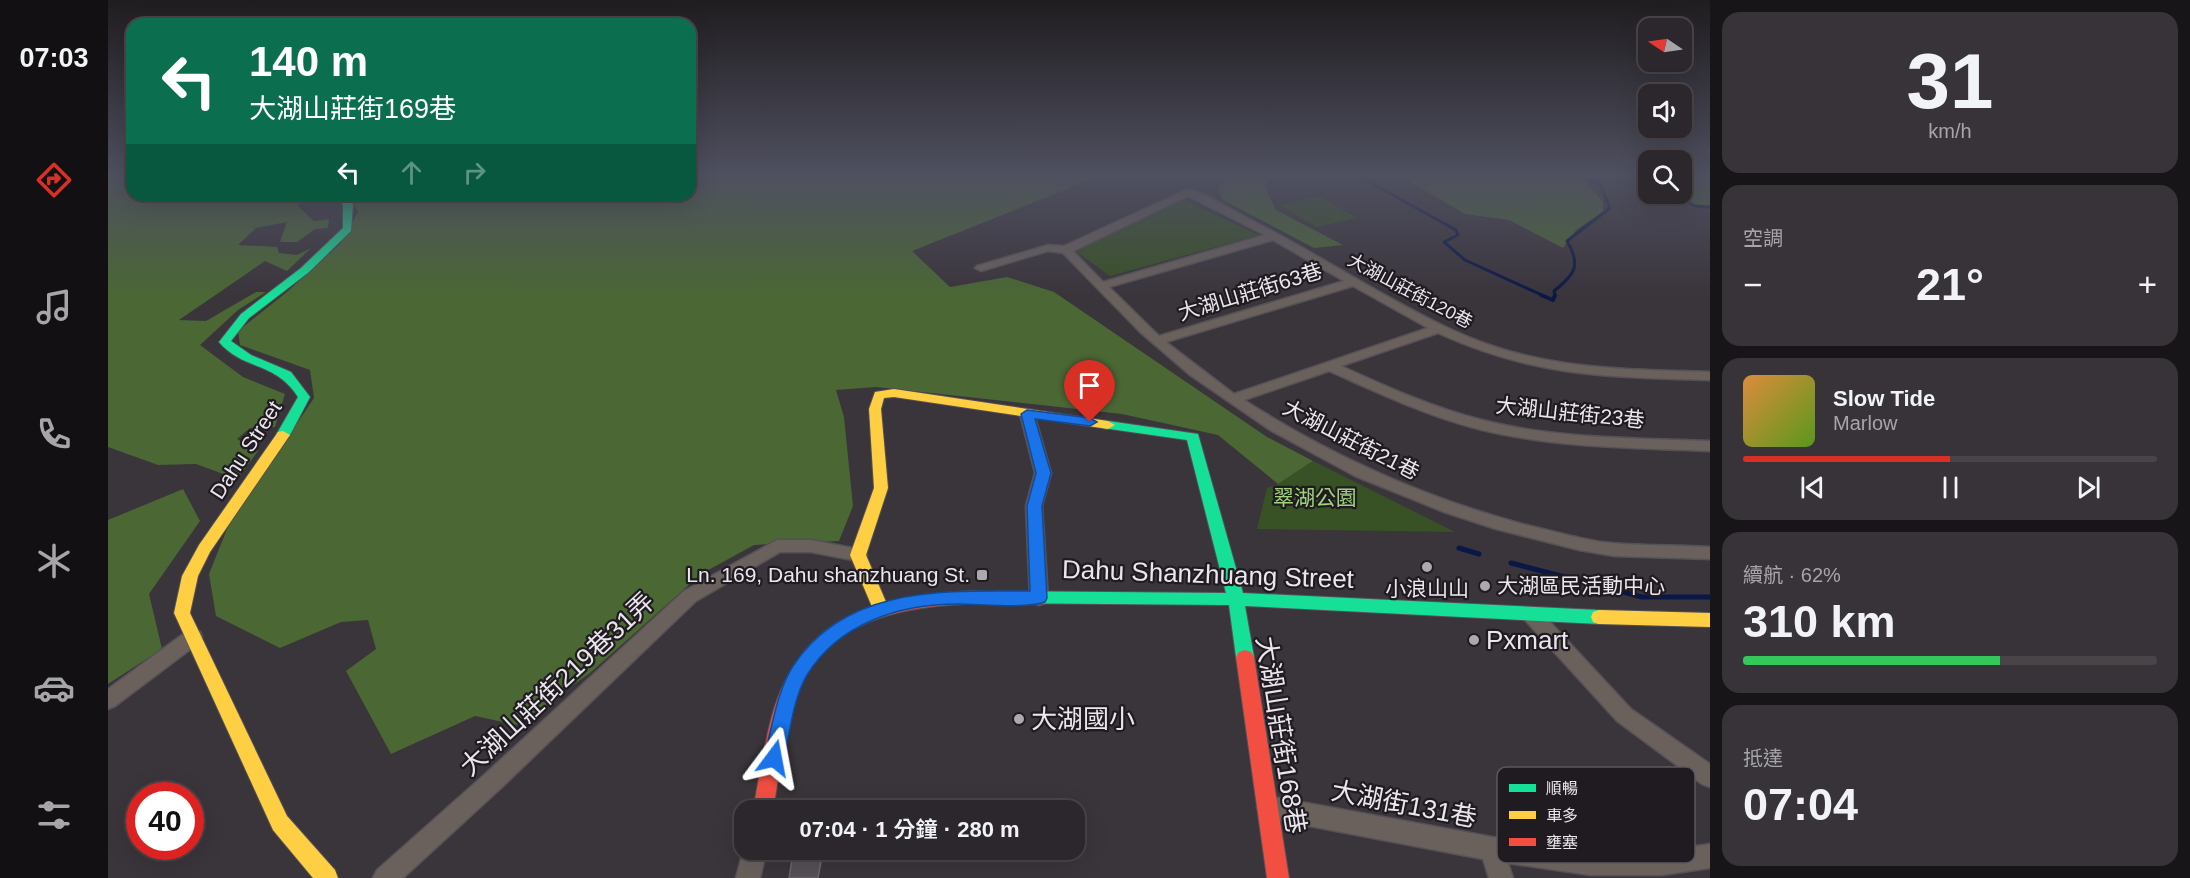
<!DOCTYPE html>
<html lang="zh-TW">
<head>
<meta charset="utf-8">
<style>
	:root { --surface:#2c272c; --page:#383338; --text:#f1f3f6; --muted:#a6a5a9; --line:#484448; --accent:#d93025 }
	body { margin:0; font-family:Arial,"Noto Sans TC",sans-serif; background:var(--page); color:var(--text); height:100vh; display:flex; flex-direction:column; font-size:22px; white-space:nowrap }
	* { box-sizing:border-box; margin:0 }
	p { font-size:20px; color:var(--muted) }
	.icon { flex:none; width:33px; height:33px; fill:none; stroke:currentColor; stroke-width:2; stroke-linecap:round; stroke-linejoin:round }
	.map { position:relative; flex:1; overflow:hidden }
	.sheet { display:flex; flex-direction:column; gap:12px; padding:12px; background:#181518; width:480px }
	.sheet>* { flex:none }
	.hud { position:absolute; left:18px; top:18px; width:570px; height:183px; border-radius:18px; box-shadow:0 6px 24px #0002,0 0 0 2px var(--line); background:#0b6e4f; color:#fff; overflow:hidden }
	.needle { width:39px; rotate:283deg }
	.tools { position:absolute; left:1530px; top:18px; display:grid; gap:12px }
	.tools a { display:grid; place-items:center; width:54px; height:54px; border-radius:12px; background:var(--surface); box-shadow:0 6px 24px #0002,0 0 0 2px var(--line); font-size:30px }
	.speed { position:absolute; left:18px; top:782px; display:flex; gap:12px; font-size:30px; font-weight:700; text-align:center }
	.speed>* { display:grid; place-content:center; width:78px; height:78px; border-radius:50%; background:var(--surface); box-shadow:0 6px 24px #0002,0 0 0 2px var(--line); line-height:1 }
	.speed .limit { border:9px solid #d22; background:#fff; color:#111 }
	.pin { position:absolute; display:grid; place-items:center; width:51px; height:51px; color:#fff; margin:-62px -26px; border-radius:50% 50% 50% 0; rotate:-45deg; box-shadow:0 0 6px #0007 }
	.pin .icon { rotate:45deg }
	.me { position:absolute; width:66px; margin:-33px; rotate:13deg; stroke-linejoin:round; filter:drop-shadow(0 0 4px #0008) }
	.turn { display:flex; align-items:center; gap:21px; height:126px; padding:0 24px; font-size:27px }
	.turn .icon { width:78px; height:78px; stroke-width:2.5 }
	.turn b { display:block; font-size:42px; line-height:51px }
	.lanes { display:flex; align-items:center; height:57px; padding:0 24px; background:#0003; justify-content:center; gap:30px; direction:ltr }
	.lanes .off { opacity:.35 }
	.big { font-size:45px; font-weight:600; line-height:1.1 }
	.sheet .card { flex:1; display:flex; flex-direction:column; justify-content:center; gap:9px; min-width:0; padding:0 21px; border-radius:18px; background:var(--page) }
	.sheet .dial { align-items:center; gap:0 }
	.dial b { font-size:78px; line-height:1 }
	.song { display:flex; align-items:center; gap:18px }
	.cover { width:72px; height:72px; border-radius:9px; background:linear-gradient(135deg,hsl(30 70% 55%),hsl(90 70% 35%)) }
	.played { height:6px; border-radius:3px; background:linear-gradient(90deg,var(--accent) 50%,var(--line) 50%) }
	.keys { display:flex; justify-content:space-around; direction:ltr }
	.heat { display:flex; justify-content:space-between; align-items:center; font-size:33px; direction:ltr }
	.charge { height:9px; border-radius:4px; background:linear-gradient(90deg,#34c759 62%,var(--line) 0) }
	.trip { position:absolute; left:626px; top:800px; width:351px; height:60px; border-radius:18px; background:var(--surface); box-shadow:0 6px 24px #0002,0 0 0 2px var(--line); font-weight:600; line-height:60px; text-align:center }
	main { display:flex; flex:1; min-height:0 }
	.tabs { display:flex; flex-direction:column; width:108px; justify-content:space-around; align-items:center; background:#121012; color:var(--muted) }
	.tabs .icon { width:42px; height:42px }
	.tabs .on { color:var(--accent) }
	.tabs b { font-size:27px; color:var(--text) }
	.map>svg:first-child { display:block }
	.green { fill:#385125 }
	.forest { fill:#4a6734 }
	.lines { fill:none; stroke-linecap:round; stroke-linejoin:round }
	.stream-far2 { stroke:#0a1847; stroke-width:3 }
	.stream-far1 { stroke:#0a1847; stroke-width:4 }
	.stream { stroke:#0a1847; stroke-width:5 }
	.building { fill:#545055; stroke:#6c676d; stroke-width:1.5 }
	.street-casing { stroke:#555157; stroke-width:3 }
	.fast-casing { stroke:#555157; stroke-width:2 }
	.slow-casing { stroke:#555157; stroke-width:2 }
	.jam-casing { stroke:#555157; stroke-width:2 }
	.street { fill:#6a615d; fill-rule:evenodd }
	.fast { fill:#16e098; fill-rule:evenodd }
	.slow { fill:#ffcf43; fill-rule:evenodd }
	.jam { fill:#f24e42; fill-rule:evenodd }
	.route { fill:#1a73e8; stroke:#114b97; stroke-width:1.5 }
	.poi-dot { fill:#ada7af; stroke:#1f1b20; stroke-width:2 }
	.labels { text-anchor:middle; stroke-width:4.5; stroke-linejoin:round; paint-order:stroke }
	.far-street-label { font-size:18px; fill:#ebe5ed; stroke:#1f1b20 }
	.street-label { font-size:21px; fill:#ebe5ed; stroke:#1f1b20 }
	.park-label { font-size:21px; fill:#9ed37c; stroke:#1f1b20 }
	.poi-label { font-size:21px; fill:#ebe5ed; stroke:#1f1b20; text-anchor:end }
	.near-street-label { font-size:26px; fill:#ebe5ed; stroke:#1f1b20 }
	.near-poi-label { font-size:26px; fill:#ebe5ed; stroke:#1f1b20; text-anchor:start }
	.key { fill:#1f1b20; stroke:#5c585e; stroke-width:1.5 }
	.key-label { font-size:16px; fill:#ebe5ed }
</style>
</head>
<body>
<main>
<nav class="tabs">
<b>07:03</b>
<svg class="icon on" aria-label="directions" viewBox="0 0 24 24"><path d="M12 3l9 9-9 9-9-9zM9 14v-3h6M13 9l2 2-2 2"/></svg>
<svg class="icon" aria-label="music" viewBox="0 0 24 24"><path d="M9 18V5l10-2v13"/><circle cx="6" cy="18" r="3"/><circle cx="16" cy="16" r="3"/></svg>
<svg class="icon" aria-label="phone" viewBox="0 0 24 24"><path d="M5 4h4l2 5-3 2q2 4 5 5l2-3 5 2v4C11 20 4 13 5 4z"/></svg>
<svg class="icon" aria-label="climate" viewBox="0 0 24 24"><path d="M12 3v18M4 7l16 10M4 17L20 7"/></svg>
<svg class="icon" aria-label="car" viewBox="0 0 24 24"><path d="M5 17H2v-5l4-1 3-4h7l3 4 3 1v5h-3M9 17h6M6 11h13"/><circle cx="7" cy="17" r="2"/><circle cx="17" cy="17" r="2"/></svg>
<svg class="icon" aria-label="filters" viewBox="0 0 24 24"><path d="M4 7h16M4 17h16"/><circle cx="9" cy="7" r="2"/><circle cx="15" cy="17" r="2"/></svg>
</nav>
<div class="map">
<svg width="1602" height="878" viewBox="0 0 1602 878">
	<rect width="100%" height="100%" fill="#3a343b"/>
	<g class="green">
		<path d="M1210 196 1249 218 1209 227 1171 205Z"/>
		<path d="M1076 200 1151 235 1002 276 966 250Z"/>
		<path d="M1205 461 1347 532 1149 529 1159 488 1170 484Z"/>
	</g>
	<g class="forest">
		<path d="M0 174H24V195H207L189 205 206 221 221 219 220 228 207 229 189 242H172L179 222 148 228 130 245 169 247 171 253 189 255 203 248 179 271 157 261 71 320 98 321 148 292H158L130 310 92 345 135 377 177 394 167 427 142 428 129 439 150 451 129 479 88 464 50 465 0 447Z"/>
		<path d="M582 174H997L804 251 842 287 899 277 946 292 1159 437 1205 461 1170 484 1110 435 1014 414 768 387 728 390 736 417 745 506 731 541 646 545 593 574 482 673 409 725 367 716 283 754 238 671 268 649 260 620 233 622 172 648 108 616 101 574 121 524 206 398 202 370 132 345 130 331 180 291 232 244 250 212 242 195H582Z"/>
		<path d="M1123 174H1162L1157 187 1168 210 1235 245 1206 248 1115 200 1109 188Z"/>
		<path d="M1284 174H1459L1478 182 1495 202V212L1469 229 1455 248 1401 220 1357 214 1301 181Z"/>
		<path d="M1574 174H1602V207L1587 206 1566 194H1574Z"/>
		<path d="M75 489 92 521 41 594 54 649 0 684V520Z"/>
	</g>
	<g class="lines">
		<g class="stream-far2">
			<path d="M1247 174 1348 230 1350 235 1336 242 1357 260 1436 296"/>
			<path d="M1529 174 1540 180"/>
			<path d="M1565 194 1587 206 1602 207"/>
			<path d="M1447 296 1446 291C1466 275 1474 266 1459 241L1502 208 1492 185 1470 174"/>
		</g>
		<path class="stream-far1" d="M1433 295 1445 300 1447 295"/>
		<g class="stream">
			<path d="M1351 548 1371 554"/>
			<path d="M1403 563 1534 597H1602"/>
		</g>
	</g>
	<path class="building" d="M685 854 714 856 710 878H681Z"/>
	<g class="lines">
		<defs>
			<g id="street">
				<path d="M1080 189C1101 195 1122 209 1141 219 1209 253 1272 296 1340 328 1428 370 1507 369 1602 372V380C1500 377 1426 377 1330 333L1233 366C1279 387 1326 408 1374 420 1448 439 1526 438 1602 441V451C1526 448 1449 448 1374 430 1321 417 1271 393 1221 371L1136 400C1225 457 1319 499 1422 526 1445 531 1469 538 1493 542 1529 546 1566 545 1602 547V559L1506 556 1471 550 1388 529 1336 512 1247 476 1162 430 1082 375 1032 332 955 253 940 251 873 271 867 268 869 266 940 245 956 246ZM1080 196 1157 235 995 282 965 251ZM1165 240 1236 281 1051 336 1001 287ZM1245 286 1320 328 1126 394 1058 342Z"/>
				<path d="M919 409 926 414 943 473 934 506 940 598 937 603 931 605 925 603 922 598 918 506 927 473 912 414Z"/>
				<path d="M669 540H703L750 549 756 550 759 555 756 560 750 561 703 552H672L588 601 392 789 295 878H265L269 870 376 775 576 591Z"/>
				<path d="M1424 608 1431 610 1523 709 1602 764V787L1594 784 1509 721 1417 620 1415 615 1417 610Z"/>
				<path d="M85 629 92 632 94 637 92 642 7 706 0 709V689L78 632Z"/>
				<path d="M1160 796 1384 837 1482 851H1554L1602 844V868L1554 875H1482L1400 863 1405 878H1381L1375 859 1160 818 1152 815 1149 807 1152 799Z"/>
				<path d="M636 847 659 849 652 878H628Z"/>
			</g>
			<g id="fast">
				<path d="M231 195H241L245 205 243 231 201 272 141 318 123 341 143 355 183 372 202 397 182 435 175 439 168 435 190 397C167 361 136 371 111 342L133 314 193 268 235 228V205Z"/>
				<path d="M1000 421 1090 434 1135 593 1491 610 1497 612 1499 617 1497 622 1491 624 1137 606 1146 657 1143 662 1137 664 1131 662 1128 657 1121 605 889 603 883 602 881 597 883 592 889 591 1118 593 1079 440 995 428 993 425Z"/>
			</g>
			<g id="slow">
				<path d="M786 389 1000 421 1007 425 1000 429 786 397 776 398 773 409 780 488 758 555 781 609 779 614 773 616 767 614 765 609 742 555 766 488 761 409 767 392Z"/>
				<path d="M175 431 182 435 102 552 90 576 82 613 179 816 227 870 230 878H205L165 830 66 613 74 576 91 545 170 432Z"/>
				<path d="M1491 610 1602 613V627L1491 624 1485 622 1483 617 1485 612Z"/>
			</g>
			<g id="jam">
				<path d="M862 591 895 592 897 597 895 602 889 603C816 604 724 610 691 689 676 727 672 770 665 810H645C652 775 656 740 667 706 698 612 773 596 862 591Z"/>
				<path d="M1137 650 1143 652 1146 657 1181 878H1159L1128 657 1131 652Z"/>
			</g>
		</defs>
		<use href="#street" class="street-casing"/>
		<use href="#fast" class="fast-casing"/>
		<use href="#slow" class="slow-casing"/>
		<use href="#jam" class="jam-casing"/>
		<use href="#street" class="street"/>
		<use href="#fast" class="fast"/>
		<use href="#slow" class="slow"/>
		<use href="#jam" class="jam"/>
	</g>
	<linearGradient id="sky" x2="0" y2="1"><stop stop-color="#201d20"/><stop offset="0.59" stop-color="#4f5060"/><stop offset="1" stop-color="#4f5060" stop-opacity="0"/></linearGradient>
	<rect width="1602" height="297" fill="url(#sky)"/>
	<path class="route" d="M919 410 982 418 989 422 982 426 927 419 943 473 934 506 939 598 937 602C917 609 873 604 850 604 792 604 731 623 699 675 685 699 682 732 676 758L673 765 666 767 659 765 656 758C664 729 668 693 685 666 738 585 837 591 922 591L919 506 928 473 913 414Z"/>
	<g class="poi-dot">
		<circle cx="1319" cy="567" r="6"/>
		<rect x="868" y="569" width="12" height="12" rx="3"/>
		<circle cx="1377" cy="586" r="6"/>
		<circle cx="1366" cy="640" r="6"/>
		<circle cx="911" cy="719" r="6"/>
	</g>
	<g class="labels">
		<g class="far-street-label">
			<text transform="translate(1302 291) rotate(28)" y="6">大湖山莊街120巷</text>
		</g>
		<g class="street-label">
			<text transform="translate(1142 292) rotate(-17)" y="7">大湖山莊街63巷</text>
			<text transform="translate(1462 413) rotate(6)" y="7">大湖山莊街23巷</text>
			<text transform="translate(1243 440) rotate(27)" y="7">大湖山莊街21巷</text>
			<text transform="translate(138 450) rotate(-57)" y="7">Dahu Street</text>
		</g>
		<g class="park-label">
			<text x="1207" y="505">翠湖公園</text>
		</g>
		<g class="poi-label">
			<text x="862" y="582">Ln. 169, Dahu shanzhuang St.</text>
			<text x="1389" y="593" text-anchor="start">大湖區民活動中心</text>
			<text x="1319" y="596" text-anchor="middle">小浪山山</text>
		</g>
		<g class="near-street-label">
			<text transform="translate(1100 574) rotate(2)" y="9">Dahu Shanzhuang Street</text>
			<text transform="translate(449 684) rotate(-43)" y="9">大湖山莊街219巷31弄</text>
			<text transform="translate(1173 735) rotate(81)" y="9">大湖山莊街168巷</text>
			<text transform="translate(1296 804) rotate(11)" y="9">大湖街131巷</text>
		</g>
		<g class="near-poi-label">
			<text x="1378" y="649">Pxmart</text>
			<text x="923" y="728">大湖國小</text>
		</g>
	</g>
	<rect x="1389" y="767" width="198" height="96" rx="9" class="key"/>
	<rect x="1401" y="784" width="27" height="8" fill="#16e098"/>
	<rect x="1401" y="811" width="27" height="8" fill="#ffcf43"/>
	<rect x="1401" y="838" width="27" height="8" fill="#f24e42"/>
	<g class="key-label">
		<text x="1438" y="794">順暢</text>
		<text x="1438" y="821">車多</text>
		<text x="1438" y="848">壅塞</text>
	</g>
</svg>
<div class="tools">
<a><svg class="needle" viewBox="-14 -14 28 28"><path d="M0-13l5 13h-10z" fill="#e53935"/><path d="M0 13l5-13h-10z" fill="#a6a5a9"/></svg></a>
<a><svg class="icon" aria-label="sound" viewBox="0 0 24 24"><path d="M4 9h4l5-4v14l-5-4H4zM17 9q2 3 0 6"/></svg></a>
<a><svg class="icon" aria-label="search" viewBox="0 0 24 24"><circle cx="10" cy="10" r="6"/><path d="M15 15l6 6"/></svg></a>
</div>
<div class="speed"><div class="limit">40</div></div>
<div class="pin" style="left:982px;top:422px;background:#d93025"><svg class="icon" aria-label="arrive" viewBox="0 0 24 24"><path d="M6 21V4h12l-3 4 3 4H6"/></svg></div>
<svg class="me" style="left:666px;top:758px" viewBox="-20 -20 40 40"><path d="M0-17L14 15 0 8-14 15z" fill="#1a73e8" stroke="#fff" stroke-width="4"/></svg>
<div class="trip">07:04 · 1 分鐘 · 280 m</div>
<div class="hud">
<div class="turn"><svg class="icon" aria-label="left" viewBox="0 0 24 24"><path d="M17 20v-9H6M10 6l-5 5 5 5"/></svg><div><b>140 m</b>大湖山莊街169巷</div></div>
<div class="lanes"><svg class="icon" aria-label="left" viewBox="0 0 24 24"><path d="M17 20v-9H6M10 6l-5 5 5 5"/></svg><svg class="icon off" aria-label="ahead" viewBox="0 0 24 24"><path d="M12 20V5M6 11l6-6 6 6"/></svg><svg class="icon off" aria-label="right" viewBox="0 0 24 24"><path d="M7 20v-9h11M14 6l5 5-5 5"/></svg></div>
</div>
</div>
<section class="sheet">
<div class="card dial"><b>31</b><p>km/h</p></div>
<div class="card"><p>空調</p>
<div class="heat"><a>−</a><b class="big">21°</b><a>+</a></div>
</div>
<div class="card">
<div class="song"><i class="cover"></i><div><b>Slow Tide</b><p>Marlow</p></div></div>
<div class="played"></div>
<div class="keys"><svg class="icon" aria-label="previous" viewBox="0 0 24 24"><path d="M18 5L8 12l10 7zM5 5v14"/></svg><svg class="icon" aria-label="pause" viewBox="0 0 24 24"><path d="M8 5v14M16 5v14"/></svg><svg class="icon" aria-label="next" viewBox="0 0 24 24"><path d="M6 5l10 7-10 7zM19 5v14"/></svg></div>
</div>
<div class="card"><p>續航 · 62%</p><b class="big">310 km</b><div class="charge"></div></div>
<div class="card"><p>抵達</p><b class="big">07:04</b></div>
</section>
</main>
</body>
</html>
